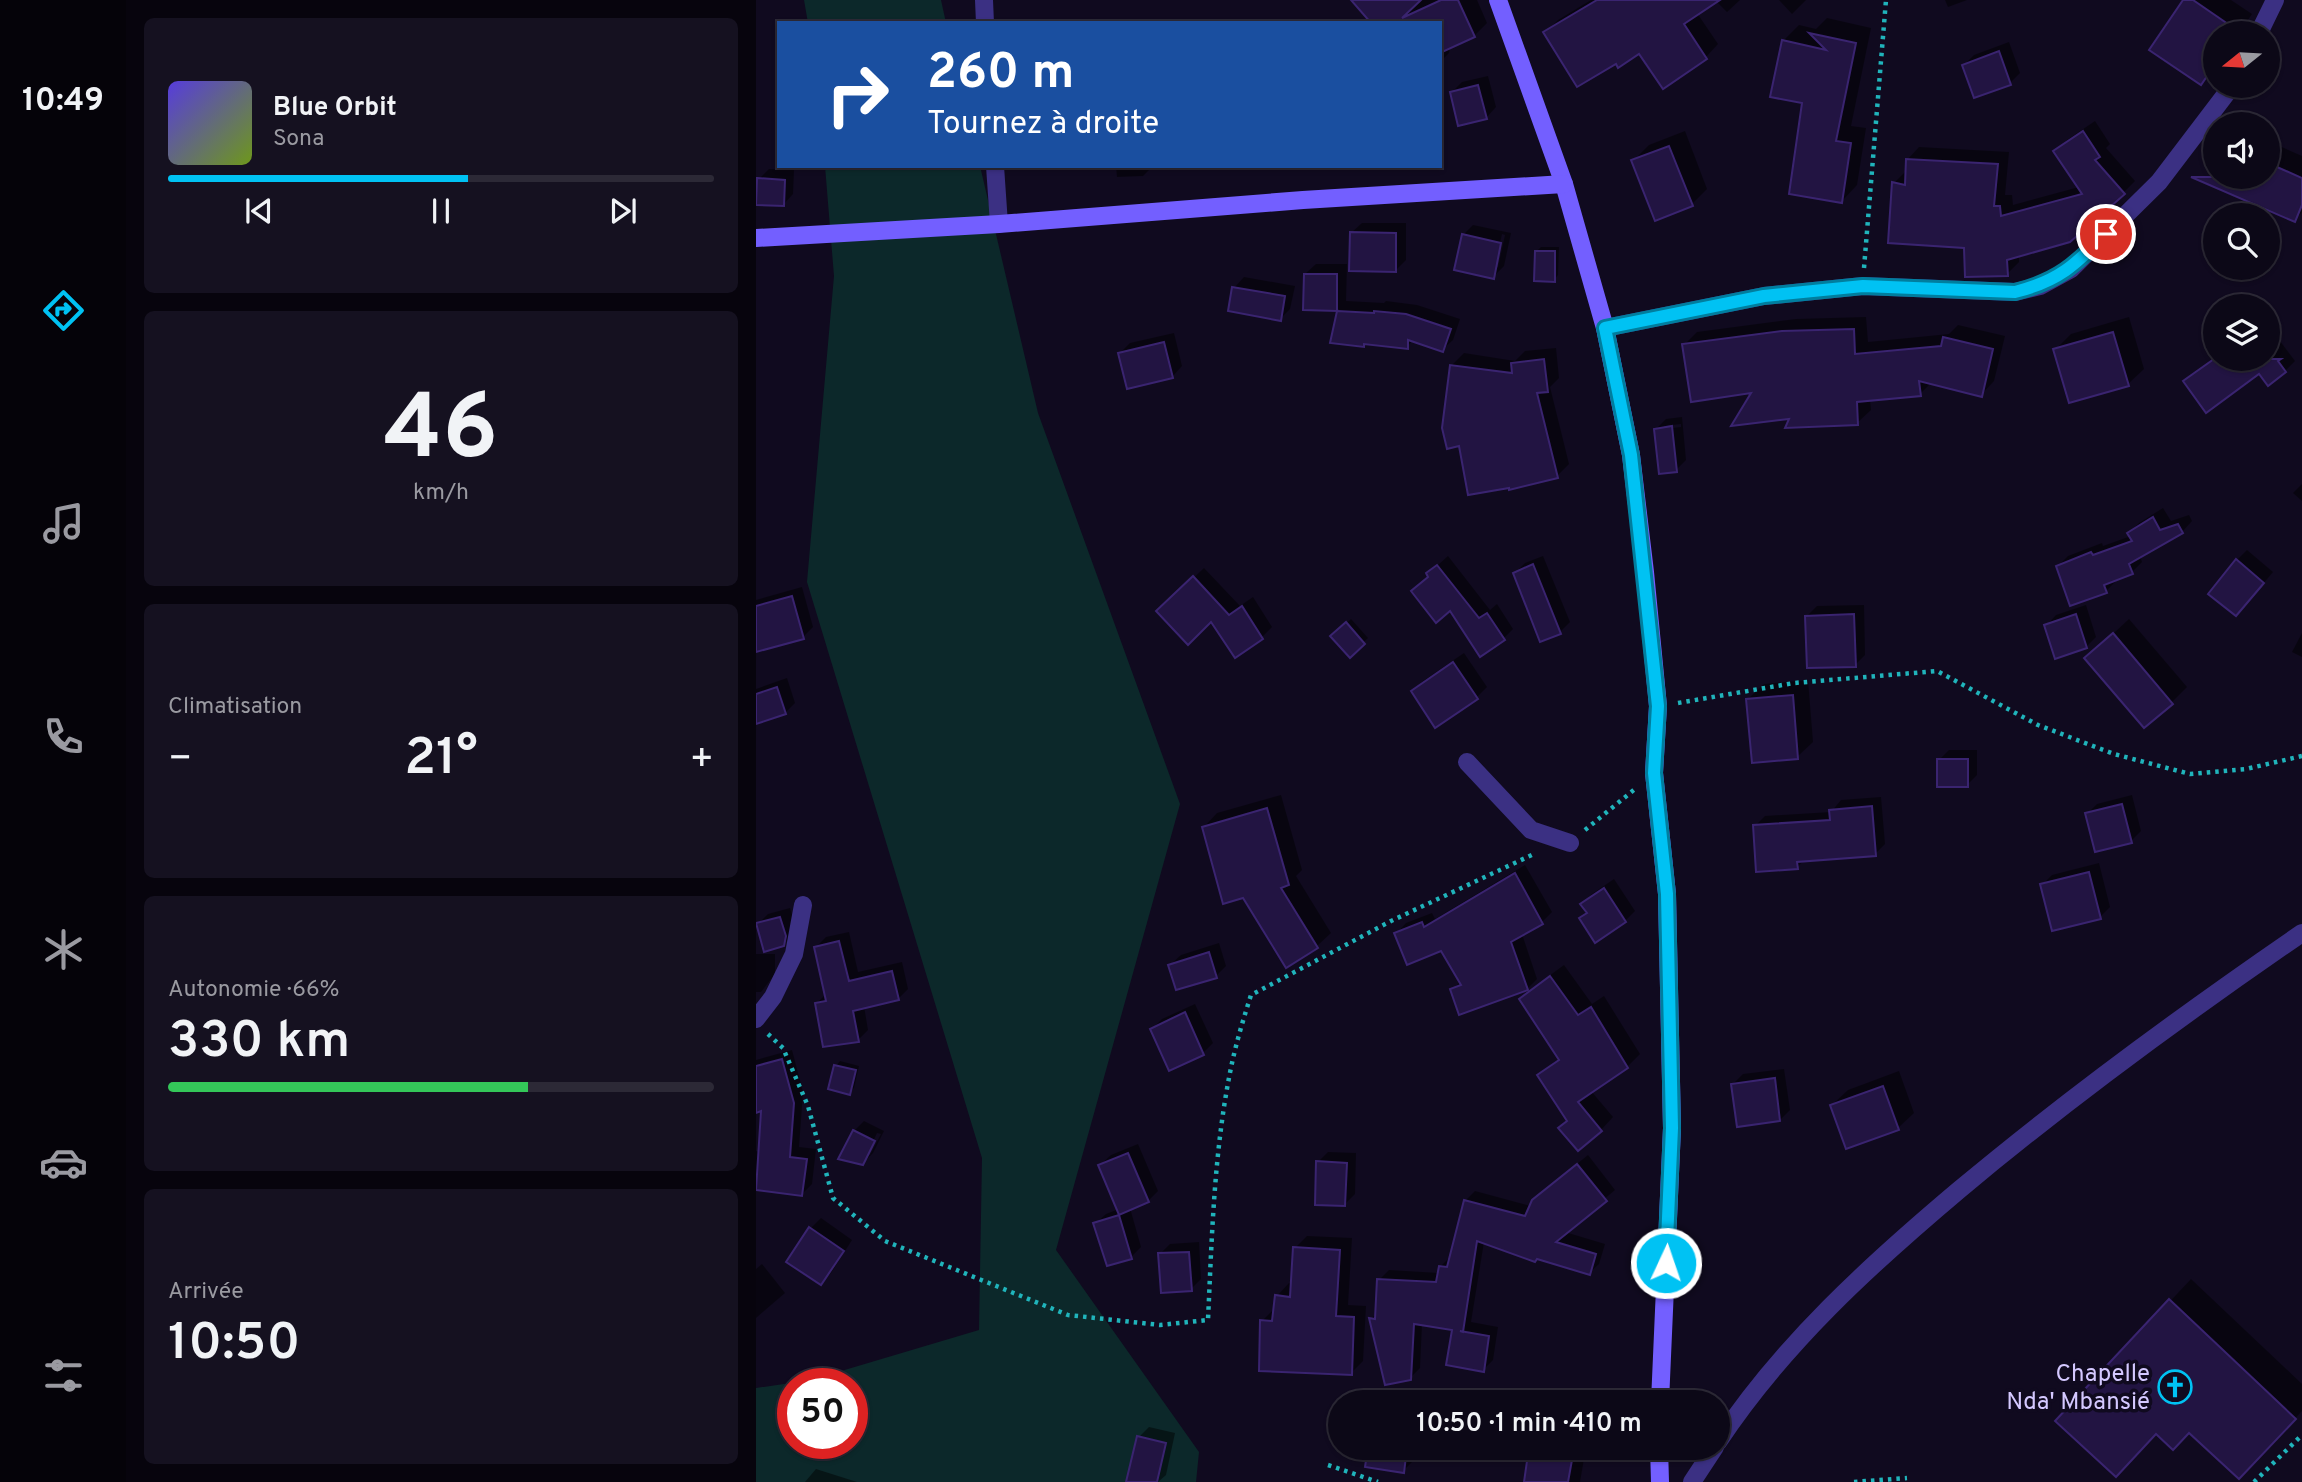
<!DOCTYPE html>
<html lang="fr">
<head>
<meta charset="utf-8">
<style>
	:root { --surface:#0c0817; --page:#151120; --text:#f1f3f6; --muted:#9a9aa1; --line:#2c2936; --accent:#00c2f3 }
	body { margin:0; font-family:Overpass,sans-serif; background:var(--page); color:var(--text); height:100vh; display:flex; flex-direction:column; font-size:26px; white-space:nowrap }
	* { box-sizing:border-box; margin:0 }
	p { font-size:23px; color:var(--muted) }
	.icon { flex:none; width:38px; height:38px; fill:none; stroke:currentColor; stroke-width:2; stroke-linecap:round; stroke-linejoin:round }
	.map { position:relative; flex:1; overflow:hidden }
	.panel { display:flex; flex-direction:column; gap:18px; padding:18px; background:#07040d; width:630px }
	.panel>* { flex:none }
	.guide { position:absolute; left:21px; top:21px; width:665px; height:147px; border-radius:0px; box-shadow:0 2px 5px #0004,0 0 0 2px var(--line); background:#1a4fa0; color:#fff; overflow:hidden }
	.needle { width:46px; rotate:252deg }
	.fabs { position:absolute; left:1447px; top:21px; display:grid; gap:14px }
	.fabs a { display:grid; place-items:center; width:77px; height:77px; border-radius:50%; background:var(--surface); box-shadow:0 2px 5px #0004,0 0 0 2px var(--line); font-size:35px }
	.speed { position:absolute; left:21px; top:1368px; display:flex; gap:14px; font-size:35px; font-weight:700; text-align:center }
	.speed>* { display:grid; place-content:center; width:91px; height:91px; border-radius:50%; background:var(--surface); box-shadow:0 2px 5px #0004,0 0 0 2px var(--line); line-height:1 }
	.speed .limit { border:10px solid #d22; background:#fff; color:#111 }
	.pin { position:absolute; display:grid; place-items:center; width:60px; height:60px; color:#fff; margin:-30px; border:4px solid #fff; border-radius:50%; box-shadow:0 2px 7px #0007 }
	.me { position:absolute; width:77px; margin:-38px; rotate:3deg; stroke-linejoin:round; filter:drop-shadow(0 0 5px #0008) }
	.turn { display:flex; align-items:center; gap:24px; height:147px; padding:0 35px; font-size:32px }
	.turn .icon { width:91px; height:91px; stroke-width:2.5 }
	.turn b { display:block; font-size:49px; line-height:60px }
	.big { font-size:52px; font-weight:600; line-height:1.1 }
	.panel .widget { flex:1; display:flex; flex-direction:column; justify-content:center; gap:10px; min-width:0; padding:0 24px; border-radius:10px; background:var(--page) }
	.panel .dial { align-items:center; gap:0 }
	.dial b { font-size:91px; line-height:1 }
	.song { display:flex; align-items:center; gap:21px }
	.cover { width:84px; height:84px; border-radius:10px; background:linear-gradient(135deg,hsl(250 70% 55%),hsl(80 70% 35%)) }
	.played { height:7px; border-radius:4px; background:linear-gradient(90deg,var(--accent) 55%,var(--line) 55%) }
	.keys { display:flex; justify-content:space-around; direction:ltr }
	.heat { display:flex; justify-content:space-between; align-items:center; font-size:38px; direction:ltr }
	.charge { height:10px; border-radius:5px; background:linear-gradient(90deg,#34c759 66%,var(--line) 0) }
	.trip { position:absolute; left:572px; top:1390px; width:402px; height:70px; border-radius:35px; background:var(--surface); box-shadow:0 2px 5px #0004,0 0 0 2px var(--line); font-weight:600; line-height:70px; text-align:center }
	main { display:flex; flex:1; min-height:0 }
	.dock { display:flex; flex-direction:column; width:126px; justify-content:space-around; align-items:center; background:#050309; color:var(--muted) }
	.dock .icon { width:49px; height:49px }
	.dock .selected { color:var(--accent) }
	.dock b { font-size:32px; color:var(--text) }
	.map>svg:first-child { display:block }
	.green { fill:#0c282a; fill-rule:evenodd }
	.shadow { fill:#0007; fill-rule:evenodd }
	.building { fill:#221442; stroke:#3a2470; stroke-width:2 }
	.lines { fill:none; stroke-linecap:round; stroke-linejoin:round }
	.path { stroke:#20b4bb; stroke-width:4.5; stroke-dasharray:3.5 5; stroke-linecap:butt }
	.street { stroke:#3b3083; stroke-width:18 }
	.secondary { stroke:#735fff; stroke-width:18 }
	.route-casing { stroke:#007e9e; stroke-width:18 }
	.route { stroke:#00c2f3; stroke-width:12 }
	.labels { text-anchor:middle; stroke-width:7; stroke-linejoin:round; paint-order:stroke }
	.poi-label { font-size:24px; fill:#d4c8ff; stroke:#100a1f; text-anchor:end }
</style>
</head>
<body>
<main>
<nav class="dock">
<b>10:49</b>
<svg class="icon selected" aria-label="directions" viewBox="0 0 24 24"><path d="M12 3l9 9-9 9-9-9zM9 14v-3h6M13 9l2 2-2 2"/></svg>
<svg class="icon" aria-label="music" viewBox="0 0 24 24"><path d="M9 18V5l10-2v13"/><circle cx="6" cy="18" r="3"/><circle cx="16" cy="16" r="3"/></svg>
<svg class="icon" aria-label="phone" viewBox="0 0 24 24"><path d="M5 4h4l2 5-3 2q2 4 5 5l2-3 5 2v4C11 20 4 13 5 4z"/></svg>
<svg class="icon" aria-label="climate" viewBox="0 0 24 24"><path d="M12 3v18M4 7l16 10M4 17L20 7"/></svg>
<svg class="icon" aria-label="car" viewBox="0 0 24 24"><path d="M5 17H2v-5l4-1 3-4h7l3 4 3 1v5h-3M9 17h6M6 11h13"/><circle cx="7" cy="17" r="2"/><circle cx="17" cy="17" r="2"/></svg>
<svg class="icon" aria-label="filters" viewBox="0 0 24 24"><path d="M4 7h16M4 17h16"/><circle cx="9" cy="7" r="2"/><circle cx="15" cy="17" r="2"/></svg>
</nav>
<section class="panel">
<div class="widget">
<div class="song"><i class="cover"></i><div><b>Blue Orbit</b><p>Sona</p></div></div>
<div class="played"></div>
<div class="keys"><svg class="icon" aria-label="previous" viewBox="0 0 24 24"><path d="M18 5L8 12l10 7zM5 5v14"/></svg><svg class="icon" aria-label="pause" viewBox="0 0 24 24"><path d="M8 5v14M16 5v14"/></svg><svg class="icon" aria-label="next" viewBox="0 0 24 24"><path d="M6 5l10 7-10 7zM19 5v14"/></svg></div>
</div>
<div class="widget dial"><b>46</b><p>km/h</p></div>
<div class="widget"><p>Climatisation</p>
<div class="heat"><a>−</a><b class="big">21°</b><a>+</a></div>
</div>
<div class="widget"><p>Autonomie · 66%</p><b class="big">330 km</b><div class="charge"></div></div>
<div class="widget"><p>Arrivée</p><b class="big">10:50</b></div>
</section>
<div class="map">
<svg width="1546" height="1482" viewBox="0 0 1546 1482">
	<rect width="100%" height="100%" fill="#100a1f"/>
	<g class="green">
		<path d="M48 0H185L190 23H52Z"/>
		<path d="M69 166H224L282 413 424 804 300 1250 443 1452 440 1482H0V1388L55 1380 223 1330 226 1158 51 582 78 276ZM37 1384H96V1444H37Z"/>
	</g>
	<g class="shadow">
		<path d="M597 0H721L731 23 718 36 694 47 693 53 684 62V23H617Z"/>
		<path d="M835 0H984L971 12 960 1 941 13 962 44 950 57 883 52 860 62 790 32 802 20Z"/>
		<path d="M1023 0H1050L1036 14Z"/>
		<path d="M1189 0H1211L1192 7Z"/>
		<path d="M1429 0H1475L1496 14 1483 33H1460V68L1445 83Z"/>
		<path d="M1071 18 1115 28 1095 126 1110 128 1101 185 1086 201 1027 41 1043 25 1060 29Z"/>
		<path d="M1253 42 1264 73 1254 83 1208 65 1218 55Z"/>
		<path d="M732 76 740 107 730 118 696 92 706 82Z"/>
		<path d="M1339 121 1354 144 1350 148 1379 181 1367 193 1263 255V262L1251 274 1210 247 1138 183 1150 171 1152 159 1163 147 1253 152 1249 195H1256L1257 205 1323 187 1300 152 1311 140Z"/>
		<path d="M929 131 951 189 936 204 877 161 893 145Z"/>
		<path d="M1512 141 1546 156V212L1539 220 1468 189 1473 177H1512Z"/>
		<path d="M360 166H397L387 176 361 177Z"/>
		<path d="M13 169 38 170 37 194 27 205 3 179Z"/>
		<path d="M606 223H650V260L640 270 595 233Z"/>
		<path d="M717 225 755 233 748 266 737 277 707 235ZM746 234 749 235 742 267H739Z"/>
		<path d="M785 247H803L802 275 798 280 780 252Z"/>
		<path d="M560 264H591L590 301 628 303 630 301 661 305 704 319 697 340 686 350 657 340 651 347 610 343 607 345 576 341 583 309 549 308V274Z"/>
		<path d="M488 277 539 286 534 309 524 319 478 288Z"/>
		<path d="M1110 317 1112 342 1193 334 1202 325 1249 336 1238 381 1225 395 1176 382 1164 394 1114 399 1115 410 1101 423 1036 417 928 345 941 332 1040 319Z"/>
		<path d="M1373 317 1388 369 1372 384 1299 350 1315 334Z"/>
		<path d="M1512 325 1539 361 1529 371 1504 372 1430 381 1460 357V359H1512Z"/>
		<path d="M418 333 426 366 416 377 364 353 374 343Z"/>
		<path d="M800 348 803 378 794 387 813 464 801 476 704 444 696 365 708 353 759 361 769 351Z"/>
		<path d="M926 417 930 460 920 470 900 429 910 419ZM925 424V427L908 429V426Z"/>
		<path d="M1546 484V501L1537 493Z"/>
		<path d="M1407 508 1415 521 1433 515 1436 521 1426 532 1384 556 1386 562 1376 572 1359 579 1360 581 1350 591 1302 566 1312 556 1346 543 1347 546 1375 536 1373 533 1383 523Z"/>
		<path d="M1491 550 1517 572 1490 604 1481 560Z"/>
		<path d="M692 556 734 610 741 604 757 629 747 639 674 576 672 574Z"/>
		<path d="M787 556 814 622 804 632 759 573 769 563Z"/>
		<path d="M448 568 484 606 497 597 516 627 506 637 480 655 456 620 403 611Z"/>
		<path d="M46 587 57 627 47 637 0 644V600Z"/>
		<path d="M1108 605 1109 655 1099 665 1051 616 1061 606Z"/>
		<path d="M1330 605 1340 637 1330 647 1290 626 1300 615Z"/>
		<path d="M595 619 612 638 594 655 577 636Z"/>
		<path d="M1373 619 1431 687 1416 702 1331 658Z"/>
		<path d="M1546 633V657L1536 652Z"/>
		<path d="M708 653 731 687 721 697 657 691 667 681Z"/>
		<path d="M31 678 39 703 29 713 0 722V689Z"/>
		<path d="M1052 680 1057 742 1041 757 992 699 1008 684Z"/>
		<path d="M1193 750H1221V775L1211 785 1183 760Z"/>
		<path d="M525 795 546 870 540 876 575 933 561 946 448 827 461 813Z"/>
		<path d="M1376 795 1385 831 1375 841 1331 814 1341 804Z"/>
		<path d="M1125 797 1129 844 1119 854 1049 860 1041 867 999 826 1009 816 1075 812 1085 800Z"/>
		<path d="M1343 863 1354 907 1344 917 1286 885 1296 875Z"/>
		<path d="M769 865 796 912 786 922 766 934 781 979 771 989 696 990 705 981 685 948 640 934 650 923 676 913 679 919Z"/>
		<path d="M858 879 879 911 869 921 826 904 836 894Z"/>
		<path d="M34 908 39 925 37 934 27 945 2 924 12 914Z"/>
		<path d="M93 932 102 972 146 962 152 989 142 999 108 1006 112 1030 102 1040 61 1003 70 994 60 947 70 937Z"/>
		<path d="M463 943 470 966 460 976 414 965 425 955Z"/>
		<path d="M0 954H19V974L5 992H0Z"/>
		<path d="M808 965 836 1004 848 996 884 1054 871 1067 835 1091 857 1117 845 1130 813 1120 783 1076 804 1058 765 1000 778 987Z"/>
		<path d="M439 1004 457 1043 447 1053 414 1069 396 1029 406 1019Z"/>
		<path d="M36 1050 47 1092 43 1147 60 1149 56 1184 46 1194 6 1189 0 1191V1151L3 1152 7 1109 0 1111V1060Z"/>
		<path d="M84 1061 103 1066 98 1088 93 1093 80 1066Z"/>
		<path d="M1028 1069 1034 1110 1024 1120 977 1084 987 1074Z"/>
		<path d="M1143 1071 1158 1113 1142 1128 1076 1105 1092 1090Z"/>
		<path d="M108 1121 128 1131 117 1153 107 1163 98 1131ZM121 1133 125 1134 114 1155H111Z"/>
		<path d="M382 1144 402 1191 392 1201 374 1208 385 1247 375 1257 339 1224 350 1214 363 1209 344 1165 355 1155Z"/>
		<path d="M572 1152 600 1153 599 1194 589 1204 562 1162Z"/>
		<path d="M832 1155 859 1190 809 1232 849 1244 843 1264 833 1273 728 1242 715 1322 742 1327 737 1360 727 1370 698 1328 666 1324 664 1368 654 1378 615 1319 621 1313 623 1280 633 1270 683 1273 684 1267 694 1257 709 1201 719 1191 775 1206 789 1190Z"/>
		<path d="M65 1218 96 1240 75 1273 65 1283 54 1229Z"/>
		<path d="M551 1236 596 1238 592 1305 610 1306 607 1361 595 1373 506 1321 519 1308 521 1296 533 1283 537 1284 539 1248Z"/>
		<path d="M443 1242 445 1279 435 1289 404 1254 414 1244Z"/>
		<path d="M6 1264 29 1293 0 1318V1269Z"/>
		<path d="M1435 1279 1546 1384V1411L1504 1456 1434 1431 1401 1432 1302 1421Z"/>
		<path d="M393 1427 419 1433 410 1475 402 1482H387L383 1437Z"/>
		<path d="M614 1447H659L657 1461 647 1471Z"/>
		<path d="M775 1447H830L824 1482H769Z"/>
		<path d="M60 1469 101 1482H49Z"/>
	</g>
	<g class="building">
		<path d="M595 0H665L646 18 685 0H702L719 37 684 53V23H615Z"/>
		<path d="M841 0H964L928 24 951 59 907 89 883 54 862 68 860 64 821 87 787 32Z"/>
		<path d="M1427 0H1437L1485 33H1460V63L1445 85 1393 50Z"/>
		<path d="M1053 33 1100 43 1080 141 1095 143 1086 203 1033 194 1046 103 1014 97 1026 40 1070 50Z"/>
		<path d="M1243 51 1255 85 1218 98 1206 65Z"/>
		<path d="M722 85 731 119 702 126 694 92Z"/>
		<path d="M1327 131 1344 157 1339 160 1369 194 1314 242 1251 260 1252 276 1209 277 1208 248 1132 243 1136 182 1149 185 1150 159 1242 164 1238 206H1244L1245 216 1326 194 1297 151Z"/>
		<path d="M913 146 937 206 899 221 875 160Z"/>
		<path d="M1512 163 1546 178V205L1539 222 1435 177H1512Z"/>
		<path d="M1 178 29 180 28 206 0 205Z"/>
		<path d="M594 232 640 233V272L593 271Z"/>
		<path d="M706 234 745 243 738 279 698 270Z"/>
		<path d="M779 251H799V282L778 281Z"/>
		<path d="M548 274H581V311L547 310Z"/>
		<path d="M476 287 529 296 525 321 472 311Z"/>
		<path d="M581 311 618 313V311L650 314 695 329 687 352 652 340V349L608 344V347L574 343Z"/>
		<path d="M1098 329 1099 354 1185 346 1187 337 1237 349 1226 397 1163 381 1165 396 1101 402 1102 425 1029 428 1033 419 975 426 995 393 935 402 926 344 1026 331Z"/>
		<path d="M1357 332 1373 386 1313 403 1297 349Z"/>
		<path d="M408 342 417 378 371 389 362 353Z"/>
		<path d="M788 359 792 392 781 393 802 478 753 490V488L712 495 703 446 691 449 686 428 694 365 756 373 755 363Z"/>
		<path d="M1458 359H1525L1522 361 1530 372 1512 386 1503 374 1450 413 1427 381Z"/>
		<path d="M916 426 921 472 903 474 898 429Z"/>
		<path d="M1397 517 1404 530 1422 524 1427 533 1373 564 1377 574 1348 585 1351 593 1314 606 1300 566 1335 552 1337 555 1376 541 1371 533Z"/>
		<path d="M1480 559 1508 583 1480 616 1452 594Z"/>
		<path d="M777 564 805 634 784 642 757 573Z"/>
		<path d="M681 565 723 618 731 613 749 640 724 657 694 611 680 623 655 591 672 577 670 573Z"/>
		<path d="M437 576 473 615 486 606 507 639 479 658 455 622 432 645 400 611Z"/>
		<path d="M36 596 48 639 0 652V606Z"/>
		<path d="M1098 614 1100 667 1051 668 1049 616Z"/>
		<path d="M1320 614 1331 648 1299 659 1288 625Z"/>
		<path d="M590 622 609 644 594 658 574 636Z"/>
		<path d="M1357 633 1417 704 1388 728 1328 658Z"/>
		<path d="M697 662 722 699 679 728 655 691Z"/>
		<path d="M21 687 30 714 0 724V694Z"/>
		<path d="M1037 695 1042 759 996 763 990 699Z"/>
		<rect x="1181" y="759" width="31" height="28"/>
		<path d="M1366 804 1376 843 1339 852 1329 813Z"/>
		<path d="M1116 806 1120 856 1041 862 1042 869 1000 872 997 825 1074 820 1073 810Z"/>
		<path d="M511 808 533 885 525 888 562 948 530 968 487 898 467 904 446 827Z"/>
		<path d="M1333 872 1345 919 1296 931 1284 884Z"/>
		<path d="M759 873 787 924 755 942 772 990 703 1015 694 989 705 985 685 951 651 965 638 933 666 922 668 927Z"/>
		<path d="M848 888 870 922 839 943 823 918 831 913 824 904Z"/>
		<path d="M24 917 30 936 28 946 8 952 0 923Z"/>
		<path d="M83 941 93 981 136 971 143 1000 97 1011 103 1042 67 1047 59 1003 70 1001 58 947Z"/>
		<path d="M453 952 461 978 420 990 412 965Z"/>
		<path d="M794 976 822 1015 835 1007 872 1068 822 1102 846 1131 822 1151 802 1128 811 1121 781 1075 803 1060 763 999Z"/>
		<path d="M429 1012 448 1055 413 1071 394 1029Z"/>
		<path d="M26 1059 38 1103 34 1157 51 1159 46 1196 0 1190 5 1111 0 1113V1066Z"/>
		<path d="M78 1065 100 1070 94 1095 72 1089Z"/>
		<path d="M1019 1078 1024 1121 981 1127 975 1084Z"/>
		<path d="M1127 1086 1143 1130 1090 1149 1074 1105Z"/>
		<path d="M97 1130 119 1141 107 1165 82 1159Z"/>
		<path d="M372 1153 393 1202 363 1215 342 1165Z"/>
		<path d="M560 1161 591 1163 589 1206 559 1205Z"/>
		<path d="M821 1164 851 1201 800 1242 840 1254 834 1275 781 1259 779 1262 721 1241 707 1332 704 1331 733 1336 728 1372 690 1365 696 1330 658 1324 655 1380 629 1385 613 1318 619 1319 621 1279 680 1282 683 1266 691 1267 708 1200 769 1216 776 1200Z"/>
		<path d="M363 1215 376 1259 351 1266 337 1223Z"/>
		<path d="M53 1227 88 1251 65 1285 30 1262Z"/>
		<path d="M537 1247 584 1250 580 1316 598 1317 596 1375 503 1371 504 1320 516 1321 519 1295 534 1297Z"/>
		<path d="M433 1252 436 1291 405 1293 402 1253Z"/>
		<path d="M1413 1299 1540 1419 1483 1479 1433 1433 1417 1450 1400 1434 1360 1477 1299 1421Z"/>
		<path d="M381 1436 410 1443 401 1482H370Z"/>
		<path d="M612 1447H651L648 1473 609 1467Z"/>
		<path d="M773 1447 818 1449 812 1482H768Z"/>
	</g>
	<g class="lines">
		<g class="path">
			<path d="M1108 268 1130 0"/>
			<path d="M922 703 1038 683 1181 671 1282 725 1358 754 1434 774 1490 769 1546 756"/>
			<path d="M829 830 879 789"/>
			<path d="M12 1034 27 1048 52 1106 77 1198 129 1241 312 1315 404 1325 452 1320C456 1235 458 1147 476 1063 481 1040 488 1017 495 995L635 921 780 853"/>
			<path d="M572 1465 622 1482"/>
			<path d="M1098 1482 1151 1478"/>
			<path d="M1498 1482 1546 1435"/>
		</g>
		<g class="street">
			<path d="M228 0 229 23"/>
			<path d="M1503 33 1519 0"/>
			<path d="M239 166 243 224"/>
			<path d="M849 328 1008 296 1107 286 1259 292 1284 286 1315 269 1403 182 1476 86"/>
			<path d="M711 762 775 830 814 843"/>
			<path d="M0 1019 17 997 38 954 47 905"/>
			<path d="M962 1442C1027 1344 1114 1265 1203 1190 1313 1098 1428 1014 1546 933"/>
			<path d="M936 1482 959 1447"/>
		</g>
		<g class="secondary">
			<path d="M742 0 808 184 849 328 875 455 889 572 902 706 898 773 911 894 916 1128 904 1402"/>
			<path d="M0 238 243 224 547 200 808 184"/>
			<path d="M903 1447 904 1482"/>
		</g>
	</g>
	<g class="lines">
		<defs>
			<path id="route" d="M910 1263 916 1128 911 894 898 773 902 706 875 455 849 328 1008 296 1107 286 1259 292C1303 281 1319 265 1350 234"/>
		</defs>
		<use href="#route" class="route-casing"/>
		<use href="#route" class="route"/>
	</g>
	<defs>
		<symbol id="church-ring" viewBox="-11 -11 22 22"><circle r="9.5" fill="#100a1f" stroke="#00c2f3" stroke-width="1.5"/><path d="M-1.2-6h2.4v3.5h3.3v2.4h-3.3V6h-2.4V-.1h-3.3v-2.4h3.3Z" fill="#00c2f3"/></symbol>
	</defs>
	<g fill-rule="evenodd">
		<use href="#church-ring" x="1400" y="1368" width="38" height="38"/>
	</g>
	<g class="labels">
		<g class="poi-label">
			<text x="1394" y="1381">Chapelle<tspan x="1394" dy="28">Nda' Mbansié</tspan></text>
		</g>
	</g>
</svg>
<div class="fabs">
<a><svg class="needle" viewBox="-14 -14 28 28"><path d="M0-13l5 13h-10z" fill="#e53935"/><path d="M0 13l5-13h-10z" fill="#9a9aa1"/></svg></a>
<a><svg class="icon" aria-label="sound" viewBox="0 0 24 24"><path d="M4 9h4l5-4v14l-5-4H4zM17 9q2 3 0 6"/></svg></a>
<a><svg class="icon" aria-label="search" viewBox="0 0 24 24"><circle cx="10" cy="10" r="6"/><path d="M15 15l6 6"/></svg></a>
<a><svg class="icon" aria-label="layers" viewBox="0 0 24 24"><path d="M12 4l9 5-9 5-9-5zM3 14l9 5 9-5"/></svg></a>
</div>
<div class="speed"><div class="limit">50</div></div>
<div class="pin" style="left:1350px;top:234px;background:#d93025"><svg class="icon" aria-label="arrive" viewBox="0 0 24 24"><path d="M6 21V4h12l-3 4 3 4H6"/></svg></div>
<svg class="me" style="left:910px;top:1263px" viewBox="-20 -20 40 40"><circle r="17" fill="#00c2f3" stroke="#fff" stroke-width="3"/><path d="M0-11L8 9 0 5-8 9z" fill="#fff"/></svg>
<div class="trip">10:50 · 1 min · 410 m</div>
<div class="guide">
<div class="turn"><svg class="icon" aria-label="right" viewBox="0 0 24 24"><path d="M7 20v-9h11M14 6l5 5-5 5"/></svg><div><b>260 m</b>Tournez à droite</div></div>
</div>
</div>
</main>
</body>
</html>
